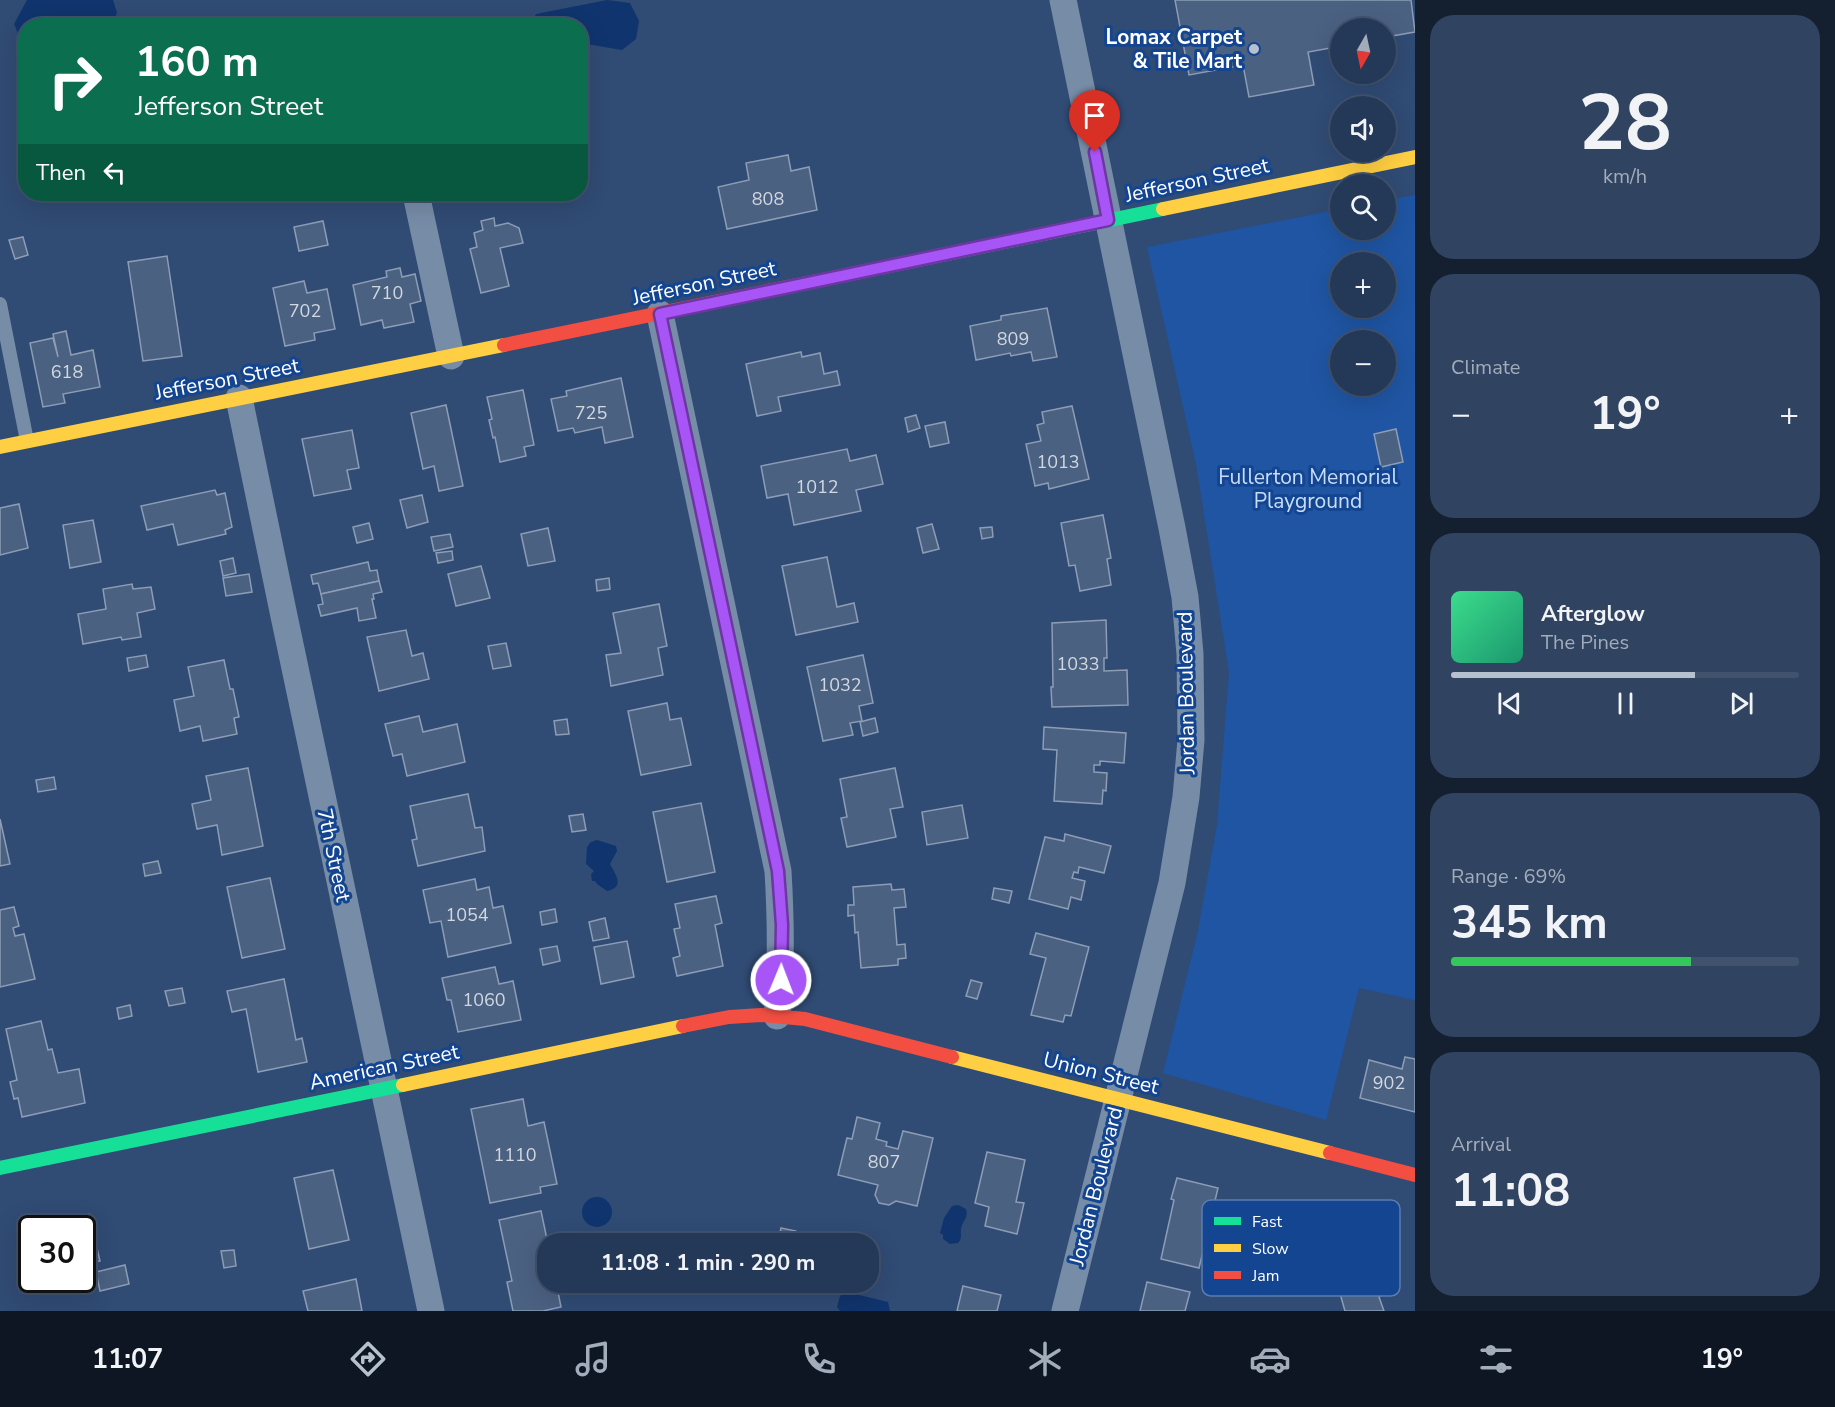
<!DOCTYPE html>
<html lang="en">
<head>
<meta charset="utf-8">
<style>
	:root { --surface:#243857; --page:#304361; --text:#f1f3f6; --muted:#a3acba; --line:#41526d; --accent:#b7c0ce }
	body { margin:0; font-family:"Nunito Sans",sans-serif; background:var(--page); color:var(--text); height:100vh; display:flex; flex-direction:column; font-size:22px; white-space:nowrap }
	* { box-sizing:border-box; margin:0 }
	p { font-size:20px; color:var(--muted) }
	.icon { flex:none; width:33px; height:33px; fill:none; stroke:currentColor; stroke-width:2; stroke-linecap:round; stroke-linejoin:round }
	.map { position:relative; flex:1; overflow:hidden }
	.panel { display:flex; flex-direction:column; gap:15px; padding:15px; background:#141f30; width:420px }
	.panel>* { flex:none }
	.top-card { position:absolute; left:18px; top:18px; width:570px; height:183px; border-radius:24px; box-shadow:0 6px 24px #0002,0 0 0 2px var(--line); background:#0b6e4f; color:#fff; overflow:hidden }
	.needle { width:39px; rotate:189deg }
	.tools { position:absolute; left:1330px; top:18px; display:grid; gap:12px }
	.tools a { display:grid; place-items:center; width:66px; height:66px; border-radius:50%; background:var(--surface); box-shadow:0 6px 24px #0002,0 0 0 2px var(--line); font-size:30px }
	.speed { position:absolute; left:18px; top:1215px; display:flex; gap:12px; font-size:30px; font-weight:700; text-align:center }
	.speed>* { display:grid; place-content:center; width:78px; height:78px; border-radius:50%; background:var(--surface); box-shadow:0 6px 24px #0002,0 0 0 2px var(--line); line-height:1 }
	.speed .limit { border:3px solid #111; border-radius:9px; background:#fff; color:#111 }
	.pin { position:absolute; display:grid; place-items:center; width:51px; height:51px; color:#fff; margin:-62px -26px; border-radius:50% 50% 50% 0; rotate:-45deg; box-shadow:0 0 6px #0007 }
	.pin .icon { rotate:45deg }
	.me { position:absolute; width:66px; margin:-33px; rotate:1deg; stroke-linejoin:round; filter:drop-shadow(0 0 4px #0008) }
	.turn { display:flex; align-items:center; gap:21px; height:126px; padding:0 18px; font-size:27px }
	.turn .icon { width:78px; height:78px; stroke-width:2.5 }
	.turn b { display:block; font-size:42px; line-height:51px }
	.then { display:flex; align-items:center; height:57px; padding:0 18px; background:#0003; gap:12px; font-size:22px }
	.big { font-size:45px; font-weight:700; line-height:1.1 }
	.panel .card { flex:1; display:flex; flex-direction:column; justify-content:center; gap:9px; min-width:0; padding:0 21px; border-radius:24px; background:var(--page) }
	.panel .dial { align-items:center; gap:0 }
	.dial b { font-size:78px; line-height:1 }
	.song { display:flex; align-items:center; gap:18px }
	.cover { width:72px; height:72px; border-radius:9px; background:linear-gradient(135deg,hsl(150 70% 55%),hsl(160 70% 35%)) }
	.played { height:6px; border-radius:3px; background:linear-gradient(90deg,var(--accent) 70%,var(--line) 70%) }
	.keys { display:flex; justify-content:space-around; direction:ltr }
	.heat { display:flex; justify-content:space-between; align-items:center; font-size:33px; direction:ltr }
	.charge { height:9px; border-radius:4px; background:linear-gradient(90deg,#34c759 69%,var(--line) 0) }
	.trip { position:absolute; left:537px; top:1233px; width:342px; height:60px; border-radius:24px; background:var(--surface); box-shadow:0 6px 24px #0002,0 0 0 2px var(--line); font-weight:700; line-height:60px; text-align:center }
	.dock { display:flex; height:96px; justify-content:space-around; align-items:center; background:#0e1623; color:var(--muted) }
	.dock .icon { width:42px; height:42px }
	.dock .selected { color:var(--accent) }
	.dock b { font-size:27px; color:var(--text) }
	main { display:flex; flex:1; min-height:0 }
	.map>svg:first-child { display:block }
	.green { fill:#1f55a3; fill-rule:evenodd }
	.water { fill:#10346d }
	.building { fill:#4b6182; stroke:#8c9db5; stroke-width:1.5 }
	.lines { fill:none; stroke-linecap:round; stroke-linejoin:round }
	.lane { stroke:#778ca7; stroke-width:14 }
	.street { stroke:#778ca7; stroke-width:27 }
	.fast { stroke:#16e098; stroke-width:14 }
	.slow { stroke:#ffcf43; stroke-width:14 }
	.jam { stroke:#f24e42; stroke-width:14 }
	.route-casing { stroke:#6d37a1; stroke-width:15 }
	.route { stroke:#a855f7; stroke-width:10 }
	.poi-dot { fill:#b7c0ce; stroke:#144590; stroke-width:2 }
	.labels { text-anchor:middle; stroke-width:6; stroke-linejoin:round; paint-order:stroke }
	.number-label { font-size:18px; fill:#d2d8e0 }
	.poi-label { font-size:21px; font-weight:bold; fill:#fff; stroke:#144590; text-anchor:end }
	.street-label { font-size:21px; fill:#fff; stroke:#144590 }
	.park-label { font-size:21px; fill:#c7ddfc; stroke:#144590 }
	.key { fill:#144590; stroke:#5a7db1; stroke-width:1.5 }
	.key-label { font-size:16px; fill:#fff }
</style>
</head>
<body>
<main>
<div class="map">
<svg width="1415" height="1311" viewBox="0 0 1415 1311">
	<rect width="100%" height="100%" fill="#304b74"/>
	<path class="green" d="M1415 195V1000L1359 988 1326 1120 1163 1073 1197 935 1217 825 1229 672 1196 464 1147 247 1341 209V230H1386V200ZM1341 262H1386V308H1341ZM1341 340H1386V386H1341Z"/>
	<g class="water">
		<path d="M27 0H113L117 13 112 25 26 26 25 45H23L14 24Z"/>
		<path d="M607 0 630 3 639 21 636 39 622 50 581 43 580 26 530 25 536 14Z"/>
		<path d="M597 840 616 846 617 851 610 864C615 874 626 887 607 891L597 884 595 881H592L591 874 594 871 586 864 587 847 591 842Z"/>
		<circle cx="597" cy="1212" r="15"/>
		<path d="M958 1205 966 1209C969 1219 962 1220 961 1229 960 1236 963 1237 958 1243L950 1244 943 1239V1235L940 1233 944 1218 952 1206Z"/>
		<path d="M847 1292 888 1302 890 1311H840L837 1307 840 1296Z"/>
	</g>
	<g class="building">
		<path d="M1175 0H1411L1415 32 1386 37V28H1341V46L1308 52 1314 85 1249 97 1243 65 1189 75Z"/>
		<path d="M788 155 791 171 809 167 817 210 727 229 718 187 749 180 746 163Z"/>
		<path d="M494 218 495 226 508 223 519 228 523 243 500 248 509 286 481 293 470 249 477 247 474 233 483 230 481 221Z"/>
		<path d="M323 221 328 245 299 251 294 227Z"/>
		<path d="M23 237 28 255 15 259 9 240Z"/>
		<path d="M167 256 182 356 143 361 128 262Z"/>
		<path d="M400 268 402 277 415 274 421 301 410 304 414 322 384 328 382 320 361 325 353 285 387 277 386 271Z"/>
		<path d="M304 281 307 293 327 289 335 329 314 333 315 340 285 346 273 288Z"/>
		<path d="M1047 308 1057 357 1033 361 1031 352 1011 356 1010 353 976 360 970 326 1001 320V316Z"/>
		<path d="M66 331 71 355 93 350 100 387 63 394 65 403 43 407 30 343 53 338 58 357 53 334Z"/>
		<path d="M801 352 802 357 820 353 824 374 837 371 840 385 778 397 781 411 757 416 746 364Z"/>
		<path d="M621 378 633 437 605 443 602 427 575 433 573 428 558 431 551 399 567 396 566 391Z"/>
		<path d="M523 390 534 445 524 447 526 456 500 462 495 437 493 438 489 420 492 419 487 397Z"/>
		<path d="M446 405 463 486 439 491 434 466 423 469 411 413Z"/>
		<path d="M1072 406 1089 479 1049 489 1048 483 1035 486 1026 444 1041 441 1037 425 1044 423 1042 412Z"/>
		<path d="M916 415 920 428 908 432 905 418Z"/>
		<path d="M945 422 949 443 930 447 925 426Z"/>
		<path d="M1396 429 1403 462 1381 467 1374 434Z"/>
		<path d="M352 430 359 468 347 470 351 489 314 496 302 439Z"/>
		<path d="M847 449 850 461 876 455 883 484 856 490 861 511 794 525 788 494 767 498 761 466Z"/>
		<path d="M215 490 217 495 225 493 232 527 225 530 226 534 178 545 173 524 147 530 141 506Z"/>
		<path d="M422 495 428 522 407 528 400 500Z"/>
		<path d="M19 504 28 548 0 555V508Z"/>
		<path d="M1103 515 1111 558 1107 559 1111 585 1080 591 1075 565 1069 566 1061 523Z"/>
		<path d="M93 520 101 562 70 568 63 525Z"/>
		<path d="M369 523 373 539 357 543 353 527Z"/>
		<path d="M932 524 939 549 923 553 917 528Z"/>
		<path d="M992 527 993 537 982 539 980 528Z"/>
		<path d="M548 528 555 561 528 566 521 534Z"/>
		<path d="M450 534 453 547 434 551 431 537Z"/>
		<path d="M452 551 453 560 438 563 436 553Z"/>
		<path d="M827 557 837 607 854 603 858 622 796 635 782 566Z"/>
		<path d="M233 558 236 573 223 576 220 561Z"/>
		<path d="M368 562 370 571 377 570 379 581 321 594 318 583 313 584 311 575Z"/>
		<path d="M481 566 490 598 456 606 448 574Z"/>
		<path d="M249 574 252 592 226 596 223 578Z"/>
		<path d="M609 578 610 589 597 591 596 580Z"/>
		<path d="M379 581 382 592 373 594 374 599H372L376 618 359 621 357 608 321 616 318 605 323 604 321 594Z"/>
		<path d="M132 584 133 589 151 587 155 609 137 613 141 637 122 640 121 637 83 644 78 614 106 609 103 589Z"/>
		<path d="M659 604 667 646 658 648 663 675 611 686 606 655 621 653 613 613Z"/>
		<path d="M1106 620 1107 658H1104V671L1127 670 1128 705 1052 707 1051 687H1053L1052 623Z"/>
		<path d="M406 630 412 656 423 653 429 679 379 691 367 637Z"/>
		<path d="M506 643 511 666 493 669 488 646Z"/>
		<path d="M146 655 148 667 129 671 127 658Z"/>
		<path d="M863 655 873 703 859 706 862 721 850 723 853 735 823 741 807 667Z"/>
		<path d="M224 660 230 689H233L239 717 234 718 237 734 203 741 200 726 180 731 174 700 194 696 188 667Z"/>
		<path d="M667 703 670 720 681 718 691 765 641 775 628 711Z"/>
		<path d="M419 716 423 732 457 724 465 762 407 776 402 754 393 756 385 724Z"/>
		<path d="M875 718 878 732 863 736 860 722Z"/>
		<path d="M567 719 569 734 556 735 554 721Z"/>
		<path d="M1044 727 1126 733 1124 763 1100 761V765H1094V772L1107 773 1106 791 1103 790 1102 804 1054 801 1057 750 1043 749Z"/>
		<path d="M248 768 263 846 222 855 217 825 197 829 192 804 211 800 206 776Z"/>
		<path d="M895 768 903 807 890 809 896 837 847 847 841 818 847 817 840 779Z"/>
		<path d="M54 777 56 789 38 792 36 780Z"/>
		<path d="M468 794 475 828 482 827 485 851 418 866 412 840 417 839 410 806Z"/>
		<path d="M701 803 715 872 667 882 653 812Z"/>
		<path d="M962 805 968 838 927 845 922 812Z"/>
		<path d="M583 814 586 830 572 832 569 816Z"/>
		<path d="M0 819 10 864 0 866Z"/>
		<path d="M1065 834 1111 846 1104 873 1079 867 1078 873 1074 872 1072 878 1085 881 1081 900 1071 897 1068 909 1029 899 1045 837 1064 841Z"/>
		<path d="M158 861 161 873 145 876 143 864Z"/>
		<path d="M270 878 285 949 242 958 227 887Z"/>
		<path d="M475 879 477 890 489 887 493 908 503 906 511 943 448 957 441 921 430 923 423 890Z"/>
		<path d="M891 884 892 890 904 889 906 907 894 908 897 945 905 944 906 958 898 959V965L861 968 858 932 855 933 854 915 848 916V905H854L853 887Z"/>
		<path d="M994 888 1012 891 1009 903 992 899Z"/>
		<path d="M716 896 722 923 715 925 723 966 677 976 673 958 680 956 674 929 680 928 675 904Z"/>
		<path d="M14 907 19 926 13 928 15 936 24 934 35 979 0 987V910Z"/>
		<path d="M555 909 557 922 542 925 540 912Z"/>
		<path d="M605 918 609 938 593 941 589 922Z"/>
		<path d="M1036 933 1089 947 1071 1016 1065 1015 1063 1022 1031 1015 1046 958 1030 954Z"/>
		<path d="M627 941 634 977 601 984 594 947Z"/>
		<path d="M557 946 560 961 543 965 540 949Z"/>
		<path d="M495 967 499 984 513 981 521 1020 458 1032 451 1000H447L442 978Z"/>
		<path d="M284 979 296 1040 302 1038 307 1062 258 1072 246 1009 232 1012 227 991Z"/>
		<path d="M971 980 982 983 977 999 966 996Z"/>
		<path d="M182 988 185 1003 169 1006 165 991Z"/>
		<path d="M130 1005 132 1016 119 1019 117 1008Z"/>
		<path d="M41 1021 48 1050 52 1049 58 1073 79 1069 85 1103 22 1117 18 1098 14 1099 10 1082 17 1080 6 1029Z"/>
		<path d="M1405 1057 1415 1059V1112L1360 1098 1369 1060 1402 1069Z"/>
		<path d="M523 1099 528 1126 544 1122 557 1184 540 1187 541 1193 490 1203 471 1109Z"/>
		<path d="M857 1117 880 1123 876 1139 887 1142 886 1146 898 1149 903 1131 933 1138 917 1206 896 1201 889 1205 879 1203 875 1195 878 1185 838 1175 847 1138 852 1139Z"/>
		<path d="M987 1152 1025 1160 1016 1202 1024 1203 1017 1234 985 1226 989 1207 975 1203Z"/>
		<path d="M333 1170 349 1240 309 1249 294 1178Z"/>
		<path d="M1177 1178 1218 1188 1199 1268 1161 1259 1174 1200 1171 1199Z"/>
		<path d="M541 1211 548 1244V1282H556L561 1307 543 1311H513L507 1282 512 1281 499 1220Z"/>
		<path d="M89 1214 100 1261 82 1265V1228H49L48 1223Z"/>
		<path d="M781 1228 796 1231 795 1241 779 1238Z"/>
		<path d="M1365 1236 1382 1295 1379 1297 1384 1311H1345L1327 1248Z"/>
		<path d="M234 1250 236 1266 224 1268 221 1251Z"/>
		<path d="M125 1265 129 1284 100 1291 96 1272Z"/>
		<path d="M356 1279 362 1311H308L303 1291Z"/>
		<path d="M1147 1282 1190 1292 1185 1311H1140Z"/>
		<path d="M963 1286 1001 1295 997 1311H957Z"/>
	</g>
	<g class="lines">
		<path class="lane" d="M0 304 27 441"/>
		<g class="street">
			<path d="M1063 0 1172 528 1185 597 1190 654 1191 740 1186 797 1172 883 1065 1311"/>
			<path d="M416 194 451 356"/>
			<path d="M660 314 778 871C781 921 782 966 777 1016"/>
			<path d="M239 398 284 616 431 1311"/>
		</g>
		<g class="fast">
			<path d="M846 275 1163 209"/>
			<path d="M0 1168 403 1085"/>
		</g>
		<g class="slow">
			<path d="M1163 209 1415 157"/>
			<path d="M0 447 504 345"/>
			<path d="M952 1057 1330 1153"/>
			<path d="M403 1085 683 1026"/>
		</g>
		<g class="jam">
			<path d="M504 345 846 275"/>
			<path d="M683 1026 729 1017 761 1015 805 1019 952 1057"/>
			<path d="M1330 1153 1415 1175"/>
		</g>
	</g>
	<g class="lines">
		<defs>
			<path id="route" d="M781 980 782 925 778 871 660 314 1108 220 1095 152"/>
		</defs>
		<use href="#route" class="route-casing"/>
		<use href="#route" class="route"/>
	</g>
	<circle class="poi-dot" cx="1254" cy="49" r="6"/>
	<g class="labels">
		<g class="number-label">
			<text x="768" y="205">808</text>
			<text x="387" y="299">710</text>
			<text x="305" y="317">702</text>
			<text x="1013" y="345">809</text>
			<text x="67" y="378">618</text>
			<text x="591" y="419">725</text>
			<text x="1058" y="468">1013</text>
			<text x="817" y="493">1012</text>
			<text x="1078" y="670">1033</text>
			<text x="840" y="691">1032</text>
			<text x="467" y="921">1054</text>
			<text x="484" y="1006">1060</text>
			<text x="1389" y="1089">902</text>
			<text x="515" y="1161">1110</text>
			<text x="884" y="1168">807</text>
		</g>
		<g class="poi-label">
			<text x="1242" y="44">Lomax Carpet<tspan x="1242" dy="24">&amp; Tile Mart</tspan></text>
		</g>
		<g class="street-label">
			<text transform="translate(1197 180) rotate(-12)" y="7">Jefferson Street</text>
			<text transform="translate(704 283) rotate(-12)" y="7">Jefferson Street</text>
			<text transform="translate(227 379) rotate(-11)" y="7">Jefferson Street</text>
			<text transform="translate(1186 693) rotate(-91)" y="7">Jordan Boulevard</text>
			<text transform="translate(334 855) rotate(78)" y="7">7th Street</text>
			<text transform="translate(384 1067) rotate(-12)" y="7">American Street</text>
			<text transform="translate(1101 1073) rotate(14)" y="7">Union Street</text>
			<text transform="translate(1096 1186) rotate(-76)" y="7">Jordan Boulevard</text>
		</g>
		<g class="park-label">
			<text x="1308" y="484">Fullerton Memorial<tspan x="1308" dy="24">Playground</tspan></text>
		</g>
	</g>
	<rect x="1202" y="1200" width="198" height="96" rx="9" class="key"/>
	<rect x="1214" y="1217" width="27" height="8" fill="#16e098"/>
	<rect x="1214" y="1244" width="27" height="8" fill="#ffcf43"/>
	<rect x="1214" y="1271" width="27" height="8" fill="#f24e42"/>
	<g class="key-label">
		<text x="1252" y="1227">Fast</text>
		<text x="1252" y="1254">Slow</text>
		<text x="1252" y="1281">Jam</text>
	</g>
</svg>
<div class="tools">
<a><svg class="needle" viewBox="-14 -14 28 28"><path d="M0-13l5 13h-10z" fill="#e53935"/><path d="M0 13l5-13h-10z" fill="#a3acba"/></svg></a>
<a><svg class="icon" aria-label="sound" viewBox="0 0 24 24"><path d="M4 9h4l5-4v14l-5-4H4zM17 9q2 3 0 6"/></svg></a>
<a><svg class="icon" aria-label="search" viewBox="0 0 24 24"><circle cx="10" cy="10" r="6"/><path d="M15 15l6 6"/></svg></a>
<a>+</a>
<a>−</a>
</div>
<div class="speed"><div class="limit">30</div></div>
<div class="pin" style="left:1095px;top:152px;background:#d93025"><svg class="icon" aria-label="arrive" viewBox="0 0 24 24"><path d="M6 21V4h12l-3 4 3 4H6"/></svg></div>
<svg class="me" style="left:781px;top:980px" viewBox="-20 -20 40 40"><circle r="17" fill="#a855f7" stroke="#fff" stroke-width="3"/><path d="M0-11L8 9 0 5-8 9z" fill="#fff"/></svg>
<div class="trip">11:08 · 1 min · 290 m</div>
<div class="top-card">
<div class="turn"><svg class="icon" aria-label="right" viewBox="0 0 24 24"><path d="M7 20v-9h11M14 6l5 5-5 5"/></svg><div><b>160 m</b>Jefferson Street</div></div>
<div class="then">Then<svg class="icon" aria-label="left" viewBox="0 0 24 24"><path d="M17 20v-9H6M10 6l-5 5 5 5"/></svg></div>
</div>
</div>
<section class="panel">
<div class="card dial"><b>28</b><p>km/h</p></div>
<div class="card"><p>Climate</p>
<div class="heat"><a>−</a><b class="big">19°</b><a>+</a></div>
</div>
<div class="card">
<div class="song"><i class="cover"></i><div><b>Afterglow</b><p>The Pines</p></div></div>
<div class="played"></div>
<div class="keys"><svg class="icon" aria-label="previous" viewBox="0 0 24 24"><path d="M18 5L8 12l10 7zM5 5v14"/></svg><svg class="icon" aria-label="pause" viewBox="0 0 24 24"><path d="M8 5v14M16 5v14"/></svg><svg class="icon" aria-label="next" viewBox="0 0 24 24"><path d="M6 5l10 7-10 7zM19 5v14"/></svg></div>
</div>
<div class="card"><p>Range · 69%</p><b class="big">345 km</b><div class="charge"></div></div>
<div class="card"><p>Arrival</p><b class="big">11:08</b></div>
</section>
</main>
<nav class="dock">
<b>11:07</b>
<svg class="icon selected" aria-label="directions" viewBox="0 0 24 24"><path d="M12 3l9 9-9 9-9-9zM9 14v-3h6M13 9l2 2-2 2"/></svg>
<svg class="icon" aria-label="music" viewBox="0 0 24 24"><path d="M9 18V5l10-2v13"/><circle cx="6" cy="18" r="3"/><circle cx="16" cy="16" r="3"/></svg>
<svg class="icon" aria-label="phone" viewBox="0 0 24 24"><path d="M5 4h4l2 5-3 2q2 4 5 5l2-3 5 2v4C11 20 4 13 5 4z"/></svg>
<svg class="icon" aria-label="climate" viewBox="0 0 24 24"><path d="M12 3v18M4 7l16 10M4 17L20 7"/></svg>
<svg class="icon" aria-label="car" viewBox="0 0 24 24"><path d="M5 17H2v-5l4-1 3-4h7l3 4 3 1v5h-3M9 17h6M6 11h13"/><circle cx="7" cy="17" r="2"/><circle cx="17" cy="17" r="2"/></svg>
<svg class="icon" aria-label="filters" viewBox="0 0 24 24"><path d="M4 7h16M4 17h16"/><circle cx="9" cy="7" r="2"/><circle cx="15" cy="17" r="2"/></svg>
<b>19°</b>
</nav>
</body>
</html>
